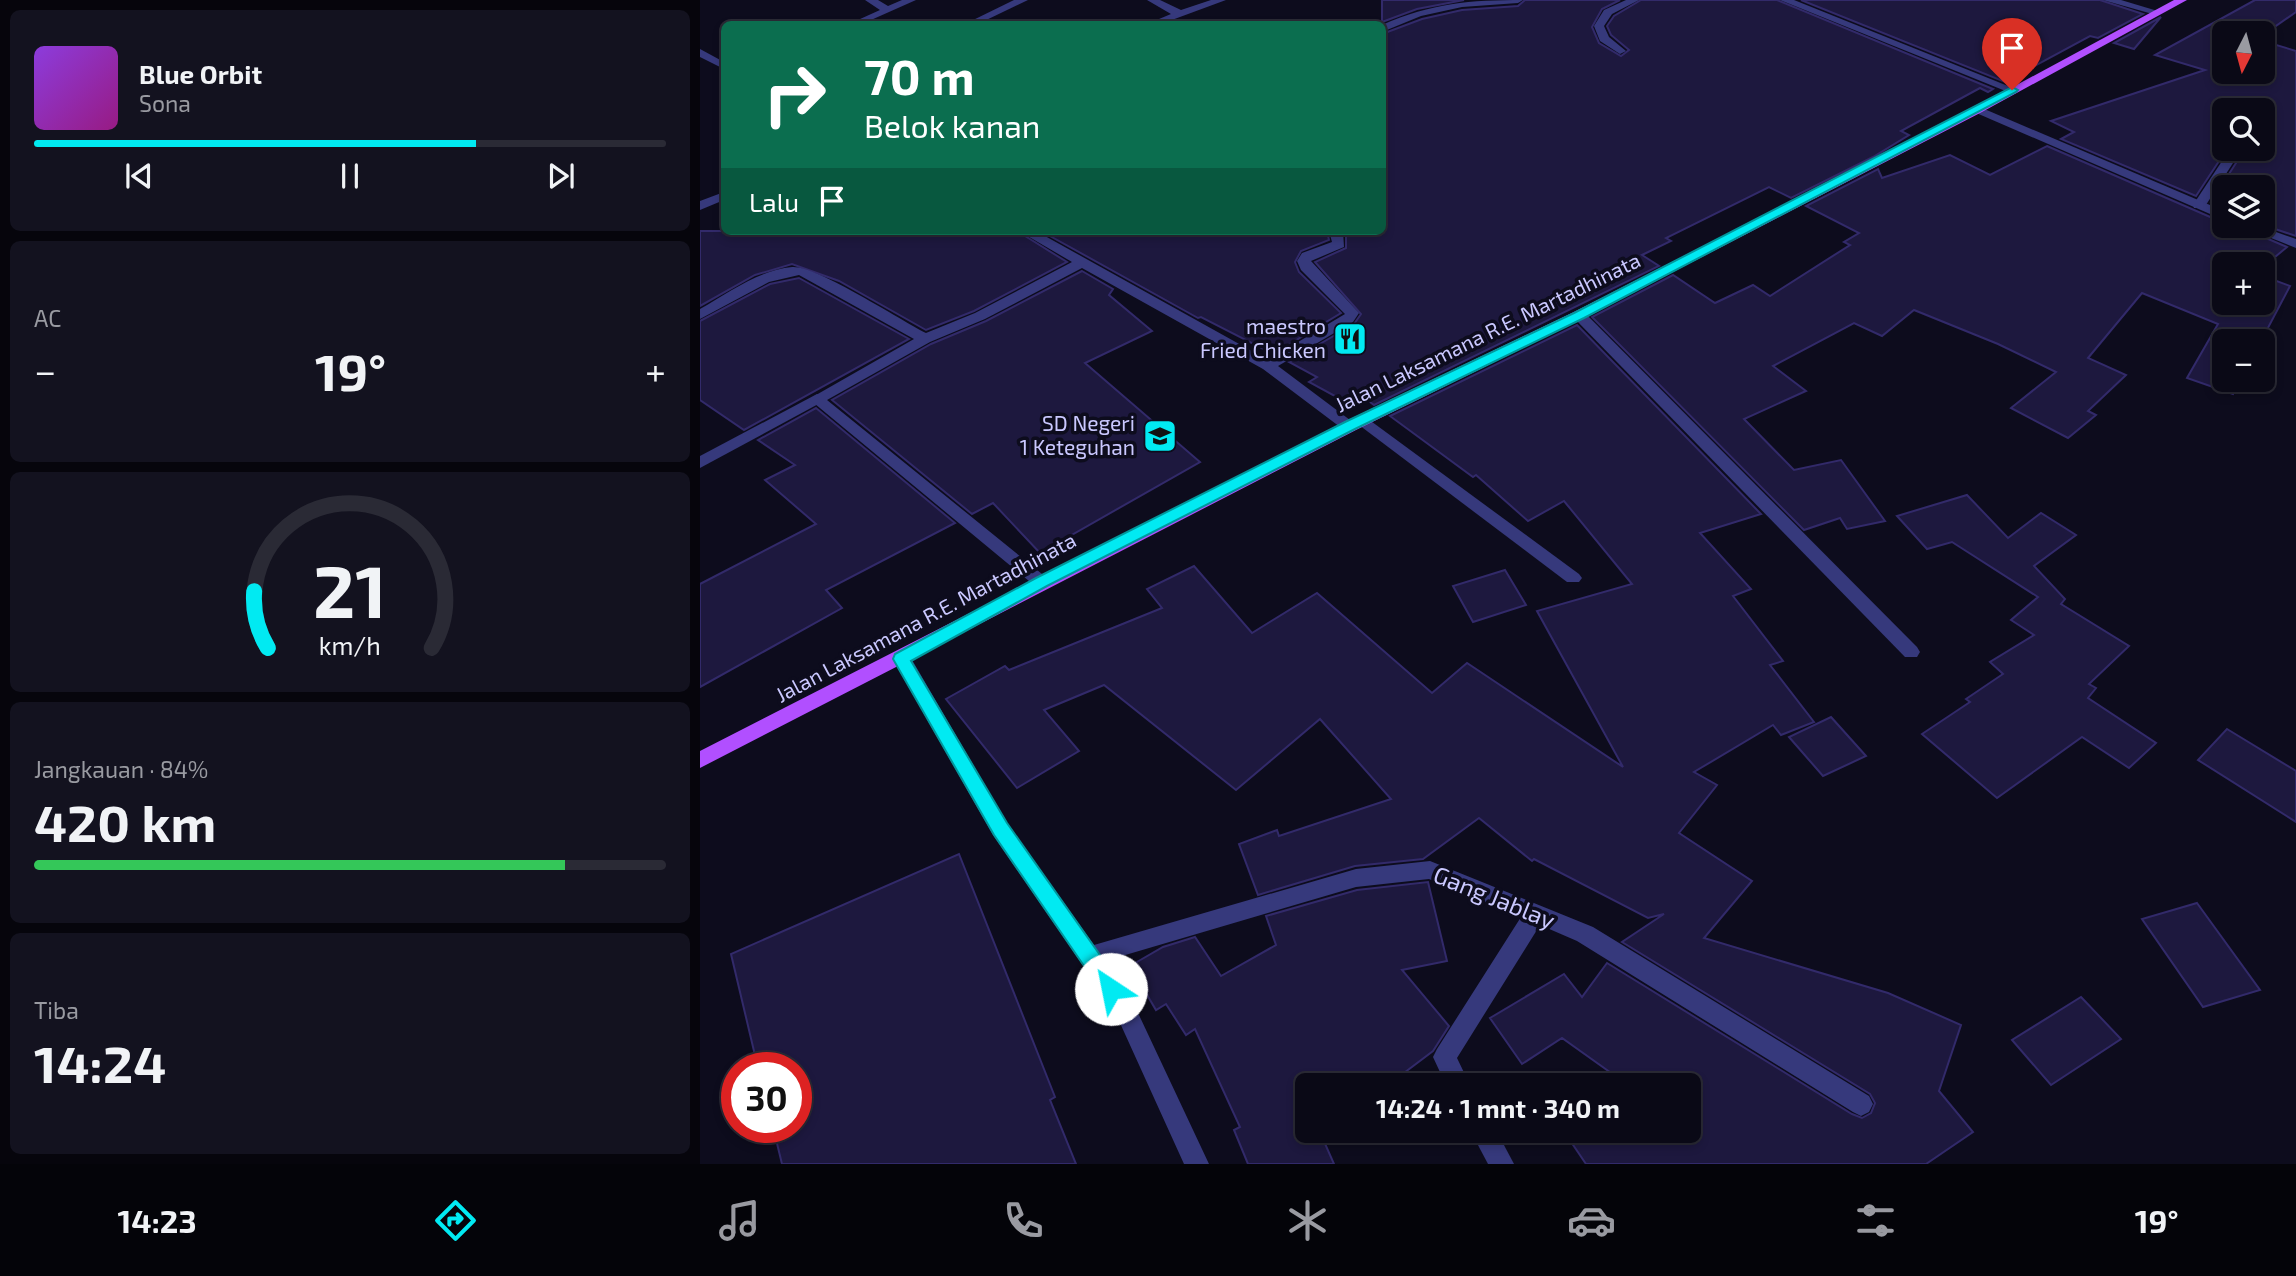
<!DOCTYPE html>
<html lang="id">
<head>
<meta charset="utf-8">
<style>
	:root { --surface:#0a0916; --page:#13121f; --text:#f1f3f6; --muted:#999aa1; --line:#2a2a35; --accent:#01eaf2 }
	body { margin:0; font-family:"Exo 2",sans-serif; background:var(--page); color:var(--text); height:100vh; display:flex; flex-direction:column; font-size:26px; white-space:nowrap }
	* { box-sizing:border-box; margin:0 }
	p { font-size:23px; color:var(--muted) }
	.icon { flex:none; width:38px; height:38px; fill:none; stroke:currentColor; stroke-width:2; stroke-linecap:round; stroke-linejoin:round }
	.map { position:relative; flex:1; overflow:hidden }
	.sheet { display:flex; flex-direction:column; gap:10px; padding:10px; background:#06050c; width:700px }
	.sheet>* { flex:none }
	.banner { position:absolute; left:21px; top:21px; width:665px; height:214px; border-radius:10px; box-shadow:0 4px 10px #0003,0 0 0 2px var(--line); background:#0b6e4f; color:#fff; overflow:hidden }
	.needle { width:46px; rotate:186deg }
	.fabs { position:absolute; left:1512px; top:21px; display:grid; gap:14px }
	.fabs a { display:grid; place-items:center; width:63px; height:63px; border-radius:10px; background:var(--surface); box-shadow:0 4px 10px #0003,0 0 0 2px var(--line); font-size:35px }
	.speed { position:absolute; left:21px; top:1052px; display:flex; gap:14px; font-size:35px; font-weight:700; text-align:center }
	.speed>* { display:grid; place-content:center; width:91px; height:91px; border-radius:50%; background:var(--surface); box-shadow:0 4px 10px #0003,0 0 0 2px var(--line); line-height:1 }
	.speed .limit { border:10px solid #d22; background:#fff; color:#111 }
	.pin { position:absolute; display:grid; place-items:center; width:60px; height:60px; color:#fff; margin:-72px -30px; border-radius:50% 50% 50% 0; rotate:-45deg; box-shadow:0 0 7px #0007 }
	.pin .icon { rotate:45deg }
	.me { position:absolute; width:77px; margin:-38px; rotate:326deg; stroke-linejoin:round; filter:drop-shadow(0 0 5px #0008) }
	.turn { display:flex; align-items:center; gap:24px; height:147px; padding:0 28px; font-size:32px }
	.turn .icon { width:91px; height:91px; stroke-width:2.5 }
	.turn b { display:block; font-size:49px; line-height:60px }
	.then { display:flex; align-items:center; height:66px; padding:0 28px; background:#0003; gap:14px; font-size:26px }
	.big { font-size:52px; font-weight:700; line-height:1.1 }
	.sheet .tile { flex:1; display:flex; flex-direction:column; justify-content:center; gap:10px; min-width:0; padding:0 24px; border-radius:10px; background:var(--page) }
	.sheet .dial { align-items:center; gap:0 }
	.dial svg { height:182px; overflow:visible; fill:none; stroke:var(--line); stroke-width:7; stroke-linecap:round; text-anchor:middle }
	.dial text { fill:var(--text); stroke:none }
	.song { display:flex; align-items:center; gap:21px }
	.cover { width:84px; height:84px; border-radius:10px; background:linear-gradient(135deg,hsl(270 70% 55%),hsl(310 70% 35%)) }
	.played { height:7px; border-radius:4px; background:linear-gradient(90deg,var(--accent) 70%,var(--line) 70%) }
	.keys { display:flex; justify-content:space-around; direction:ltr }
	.heat { display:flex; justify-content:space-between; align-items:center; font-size:38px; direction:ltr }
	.charge { height:10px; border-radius:5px; background:linear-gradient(90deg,#34c759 84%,var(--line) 0) }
	.trip { position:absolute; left:595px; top:1073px; width:406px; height:70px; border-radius:10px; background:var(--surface); box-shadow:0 4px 10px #0003,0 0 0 2px var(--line); font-weight:700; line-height:70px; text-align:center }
	.menu { display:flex; height:112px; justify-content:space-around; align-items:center; background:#040409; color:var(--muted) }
	.menu .icon { width:49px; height:49px }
	.menu .on { color:var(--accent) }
	.menu b { font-size:32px; color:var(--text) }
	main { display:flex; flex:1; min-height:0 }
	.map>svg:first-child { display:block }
	.building { fill:#1d183e; stroke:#322a6a; stroke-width:2 }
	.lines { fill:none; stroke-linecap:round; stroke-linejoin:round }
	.service { fill:#36397c; fill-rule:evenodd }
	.minor { fill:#36397c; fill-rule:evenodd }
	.primary { fill:#b14fff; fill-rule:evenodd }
	.route { fill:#01eaf2; stroke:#01989d; stroke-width:2 }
	.labels { text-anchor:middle; stroke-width:7; stroke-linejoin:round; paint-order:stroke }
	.poi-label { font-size:21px; fill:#cac8ff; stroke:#0d0c1d; text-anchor:end }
	.street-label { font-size:21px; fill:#cac8ff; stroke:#0d0c1d }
	.near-street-label { font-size:24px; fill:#cac8ff; stroke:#0d0c1d }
</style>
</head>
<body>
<main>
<section class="sheet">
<div class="tile">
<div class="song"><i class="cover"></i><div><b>Blue Orbit</b><p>Sona</p></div></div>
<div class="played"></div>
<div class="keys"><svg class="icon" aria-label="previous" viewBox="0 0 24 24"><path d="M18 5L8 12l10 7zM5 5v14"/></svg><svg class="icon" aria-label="pause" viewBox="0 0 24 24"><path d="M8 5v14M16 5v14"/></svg><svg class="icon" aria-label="next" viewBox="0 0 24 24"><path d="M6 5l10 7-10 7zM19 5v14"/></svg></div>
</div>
<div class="tile"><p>AC</p>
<div class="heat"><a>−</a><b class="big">19°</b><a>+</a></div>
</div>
<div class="tile dial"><svg viewBox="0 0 100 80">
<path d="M14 69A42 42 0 1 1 86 69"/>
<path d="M14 69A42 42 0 0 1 8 44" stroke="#01eaf2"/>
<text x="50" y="56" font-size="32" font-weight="700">21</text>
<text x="50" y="72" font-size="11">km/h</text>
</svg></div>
<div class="tile"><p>Jangkauan · 84%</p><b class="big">420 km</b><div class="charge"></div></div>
<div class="tile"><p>Tiba</p><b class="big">14:24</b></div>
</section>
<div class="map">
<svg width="1596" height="1164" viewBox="0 0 1596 1164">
	<rect width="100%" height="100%" fill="#0d0c1d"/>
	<g class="building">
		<path d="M682 0H764L717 9 682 22Z"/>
		<path d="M825 0H920L902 9 892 27 899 43 921 56 929 50 911 35 907 26 914 16 941 0H1077L1293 89 1288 92 1280 88 1201 131 1209 135 1173 157 1091 198 1069 187 966 238 971 241 942 255 959 266 674 405 666 399 655 407 609 382 617 377 589 362 654 324 661 314 615 262 646 248V231H682V34L722 19 762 10 818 6Z"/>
		<path d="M1101 0H1400L1443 14 1398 38 1390 36 1305 82Z"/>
		<path d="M1555 0H1596V12L1563 35 1524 33V72H1563V41L1596 51V236L1563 225V187H1524V208L1511 202 1545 149H1563V110H1524V149H1527L1496 196 1361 139 1374 132 1351 121 1505 70 1455 55Z"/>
		<path d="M1461 17 1434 49 1414 43Z"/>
		<path d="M1347 146 1524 223V226H1538L1587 247 1563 267V264H1524V303H1563V276L1590 286 1561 341H1524V380H1540L1533 394 1487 378 1518 324 1442 293 1388 358 1426 375 1388 411 1396 415 1368 438 1311 408 1356 372 1298 344 1214 310 1182 336 1154 323 1073 366 1106 391 1044 419 1094 470 1141 460 1185 521 1147 529 1140 518 1104 530 892 317 973 275 1015 303 1053 285 1070 296 1150 245 1144 242 1159 233 1106 206 1178 169 1182 178 1250 155 1290 175Z"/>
		<path d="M0 231H317L367 262 274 311 226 330 139 281 92 264 55 275 0 306Z"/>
		<path d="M341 231H627L629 240 601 251 595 262 599 272 641 313 573 354 501 317 498 318Z"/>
		<path d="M382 271 413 289 409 295 452 331 385 363 500 462 340 553 293 503 272 514 132 400 231 344 286 321Z"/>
		<path d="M99 278 209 339 44 430 0 400V321L70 284Z"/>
		<path d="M877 325 1061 514 1000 533 1051 589 1033 596 1083 661 1070 665 1114 722 1081 735 1073 725 994 772 1017 785 979 833 1052 881 1004 938 1188 993 1261 1025 1239 1091 1273 1132 1226 1164H886L863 1130H991L989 1129V1085H928L862 1038 822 1064 790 1018 864 974 882 997 907 963 1152 1114 1162 1118 1171 1113 1175 1103 1170 1094 922 942 964 914 948 918 834 859 832 861 779 818 723 859 655 866 558 895 539 844 577 830 579 836 691 799 620 719 536 790 404 685 344 710 379 751 317 788 246 699 305 666 309 670 462 608 447 589 494 566 552 633 617 593 732 693 767 663 923 767 837 611 932 584 864 501 828 521 776 475 773 477 690 416Z"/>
		<path d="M116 408 255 523 126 590 142 608 0 687V584L116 524 65 480 95 465 58 440Z"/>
		<path d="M1267 495 1308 538 1341 513 1376 535 1334 566 1365 599 1361 604 1429 646 1389 684 1396 688 1388 698 1456 743 1429 768 1382 737 1297 798 1222 734 1270 702 1266 699 1303 674 1290 662 1334 635 1311 620 1338 597 1252 542 1227 549 1197 516Z"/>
		<path d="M805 570 826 605 773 622 753 586Z"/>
		<path d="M1131 717 1166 756 1123 776 1089 737Z"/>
		<path d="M1527 729 1596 771V822L1498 760Z"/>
		<path d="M259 854 355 1097 350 1100 376 1164H82L73 1127H96V1068H58L31 954Z"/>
		<path d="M728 882 747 961 702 970 749 1026 733 1051 688 1085H598L607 1106V1130H619L634 1164H548L534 1130 540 1127 495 1029 486 1035 466 1004 456 1010 430 966 463 947 495 937 521 976 576 945 566 916 657 890Z"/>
		<path d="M1497 903 1560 990 1503 1007 1442 919Z"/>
		<path d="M1381 997 1421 1039 1351 1085 1312 1040Z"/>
	</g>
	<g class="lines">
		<g class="service">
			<path d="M1530 149H1542L1504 208H1494L1493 205Z"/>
			<path d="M879 311 884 312 1217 647 1220 652 1217 657H1205L874 318V312Z"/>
			<path d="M117 394 122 396 125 399 122 402 0 468V456Z"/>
		</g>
		<g class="minor">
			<path d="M165 0H178L188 6 202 0H216L162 24H149L180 10Z"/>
			<path d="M314 0H328L278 24H265Z"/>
			<path d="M447 0H460L481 10 511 0H526L461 24H447L471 14Z"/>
			<path d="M823 0 818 3 762 7 721 16 682 32V25C732 3 770 0 823 0Z"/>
			<path d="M926 0H939L912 14 904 26 909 37 926 51 920 54 900 41 894 26 904 10Z"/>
			<path d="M1080 0H1094L1318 90 1308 92Z"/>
			<path d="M1403 0H1421L1461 12 1456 15Z"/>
			<path d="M0 49 24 62V69L0 57Z"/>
			<path d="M1274 108H1282L1524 211V220L1274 112Z"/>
			<path d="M24 192V200L0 210V201Z"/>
			<path d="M1541 226H1559L1596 239V248Z"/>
			<path d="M319 231H336L568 360 645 314 601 270 597 261 602 253 632 242 629 231H643L644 247 611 261 659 313 653 322 578 366 658 426 650 431 644 430 563 369 382 268 285 319 230 342 127 400 347 578 350 582 341 588 335 586 109 399 214 339 99 275 69 282 0 319V309C28 293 59 270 92 267 116 265 200 320 226 333L275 313 372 262Z"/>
			<path d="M664 416 879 574 882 578 879 582H867L659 425 656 421 659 417Z"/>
			<path d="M201 651 208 653 307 823 394 945 656 869 730 861 893 927 1169 1096 1173 1104 1169 1112 1161 1116 1153 1112 877 941 840 925 757 1058 770 1085H746L733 1057 737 1049 821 917 729 879 656 887 405 961 431 998 509 1164H484L415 1012 293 835 192 658 194 653Z"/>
			<path d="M770 1130H796L814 1164H788Z"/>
		</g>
		<path class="primary" d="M1474 0H1487L1282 112 884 318 656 430 0 768V751L644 422 874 312 1274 108Z"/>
	</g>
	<path class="route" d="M1312 87 1318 90 1316 92 884 318 655 429 347 586 211 661 307 823 419 982 422 989 419 995 411 998 404 995 294 835 193 659 195 654 336 578 645 422 874 313Z"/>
	<defs>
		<symbol id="restaurant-square" viewBox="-11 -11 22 22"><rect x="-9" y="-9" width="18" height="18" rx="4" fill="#01eaf2" stroke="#0d0c1d"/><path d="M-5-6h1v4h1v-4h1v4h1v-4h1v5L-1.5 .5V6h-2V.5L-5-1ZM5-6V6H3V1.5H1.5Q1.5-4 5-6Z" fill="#111"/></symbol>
		<symbol id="school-square" viewBox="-11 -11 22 22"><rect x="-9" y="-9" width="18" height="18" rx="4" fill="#01eaf2" stroke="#0d0c1d"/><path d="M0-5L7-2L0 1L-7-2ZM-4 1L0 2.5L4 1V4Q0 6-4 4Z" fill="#111"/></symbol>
	</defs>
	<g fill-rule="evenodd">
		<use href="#restaurant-square" x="631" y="320" width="38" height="38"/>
		<use href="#school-square" x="441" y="417" width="38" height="38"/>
	</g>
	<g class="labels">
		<g class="poi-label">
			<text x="626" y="334">maestro<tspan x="626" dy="24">Fried Chicken</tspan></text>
			<text x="435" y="431">SD Negeri<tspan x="435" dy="24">1 Keteguhan</tspan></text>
		</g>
		<g class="street-label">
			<text transform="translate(788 333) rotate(-26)" y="7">Jalan Laksamana R.E. Martadhinata</text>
			<text transform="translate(226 618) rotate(-28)" y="7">Jalan Laksamana R.E. Martadhinata</text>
		</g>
		<g class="near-street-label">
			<text transform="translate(794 898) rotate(22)" y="8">Gang Jablay</text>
		</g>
	</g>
</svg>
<div class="fabs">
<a><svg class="needle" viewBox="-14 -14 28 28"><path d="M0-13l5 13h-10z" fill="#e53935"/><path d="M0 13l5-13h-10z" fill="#999aa1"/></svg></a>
<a><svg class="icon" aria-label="search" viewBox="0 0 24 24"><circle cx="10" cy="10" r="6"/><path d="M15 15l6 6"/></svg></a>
<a><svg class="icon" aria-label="layers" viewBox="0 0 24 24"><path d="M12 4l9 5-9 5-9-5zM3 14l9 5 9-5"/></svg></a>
<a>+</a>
<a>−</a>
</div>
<div class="speed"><div class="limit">30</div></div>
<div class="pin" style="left:1312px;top:90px;background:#d93025"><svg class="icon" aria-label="arrive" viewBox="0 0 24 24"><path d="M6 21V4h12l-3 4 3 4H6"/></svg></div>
<svg class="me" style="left:411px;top:989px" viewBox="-20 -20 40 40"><circle r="19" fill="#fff"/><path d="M0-13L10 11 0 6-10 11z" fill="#01eaf2"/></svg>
<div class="trip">14:24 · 1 mnt · 340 m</div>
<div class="banner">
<div class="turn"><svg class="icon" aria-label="right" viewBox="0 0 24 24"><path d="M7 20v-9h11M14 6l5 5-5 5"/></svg><div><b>70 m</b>Belok kanan</div></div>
<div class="then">Lalu<svg class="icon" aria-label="arrive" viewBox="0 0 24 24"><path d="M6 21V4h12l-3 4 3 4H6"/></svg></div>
</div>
</div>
</main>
<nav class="menu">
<b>14:23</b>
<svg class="icon on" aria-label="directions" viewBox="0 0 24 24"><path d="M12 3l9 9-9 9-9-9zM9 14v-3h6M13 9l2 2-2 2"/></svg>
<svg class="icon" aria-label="music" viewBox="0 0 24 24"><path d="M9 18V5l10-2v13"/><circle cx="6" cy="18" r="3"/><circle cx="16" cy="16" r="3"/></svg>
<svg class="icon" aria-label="phone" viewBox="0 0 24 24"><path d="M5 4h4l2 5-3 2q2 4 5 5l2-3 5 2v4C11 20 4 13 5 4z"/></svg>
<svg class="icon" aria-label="climate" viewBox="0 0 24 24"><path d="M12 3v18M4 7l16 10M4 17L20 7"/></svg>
<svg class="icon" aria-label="car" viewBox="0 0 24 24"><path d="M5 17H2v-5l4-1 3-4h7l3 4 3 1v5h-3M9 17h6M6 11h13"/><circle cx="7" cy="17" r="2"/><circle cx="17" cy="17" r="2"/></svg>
<svg class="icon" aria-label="filters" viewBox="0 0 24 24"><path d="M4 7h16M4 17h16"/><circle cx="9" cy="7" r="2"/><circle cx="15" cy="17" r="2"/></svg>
<b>19°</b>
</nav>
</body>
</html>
